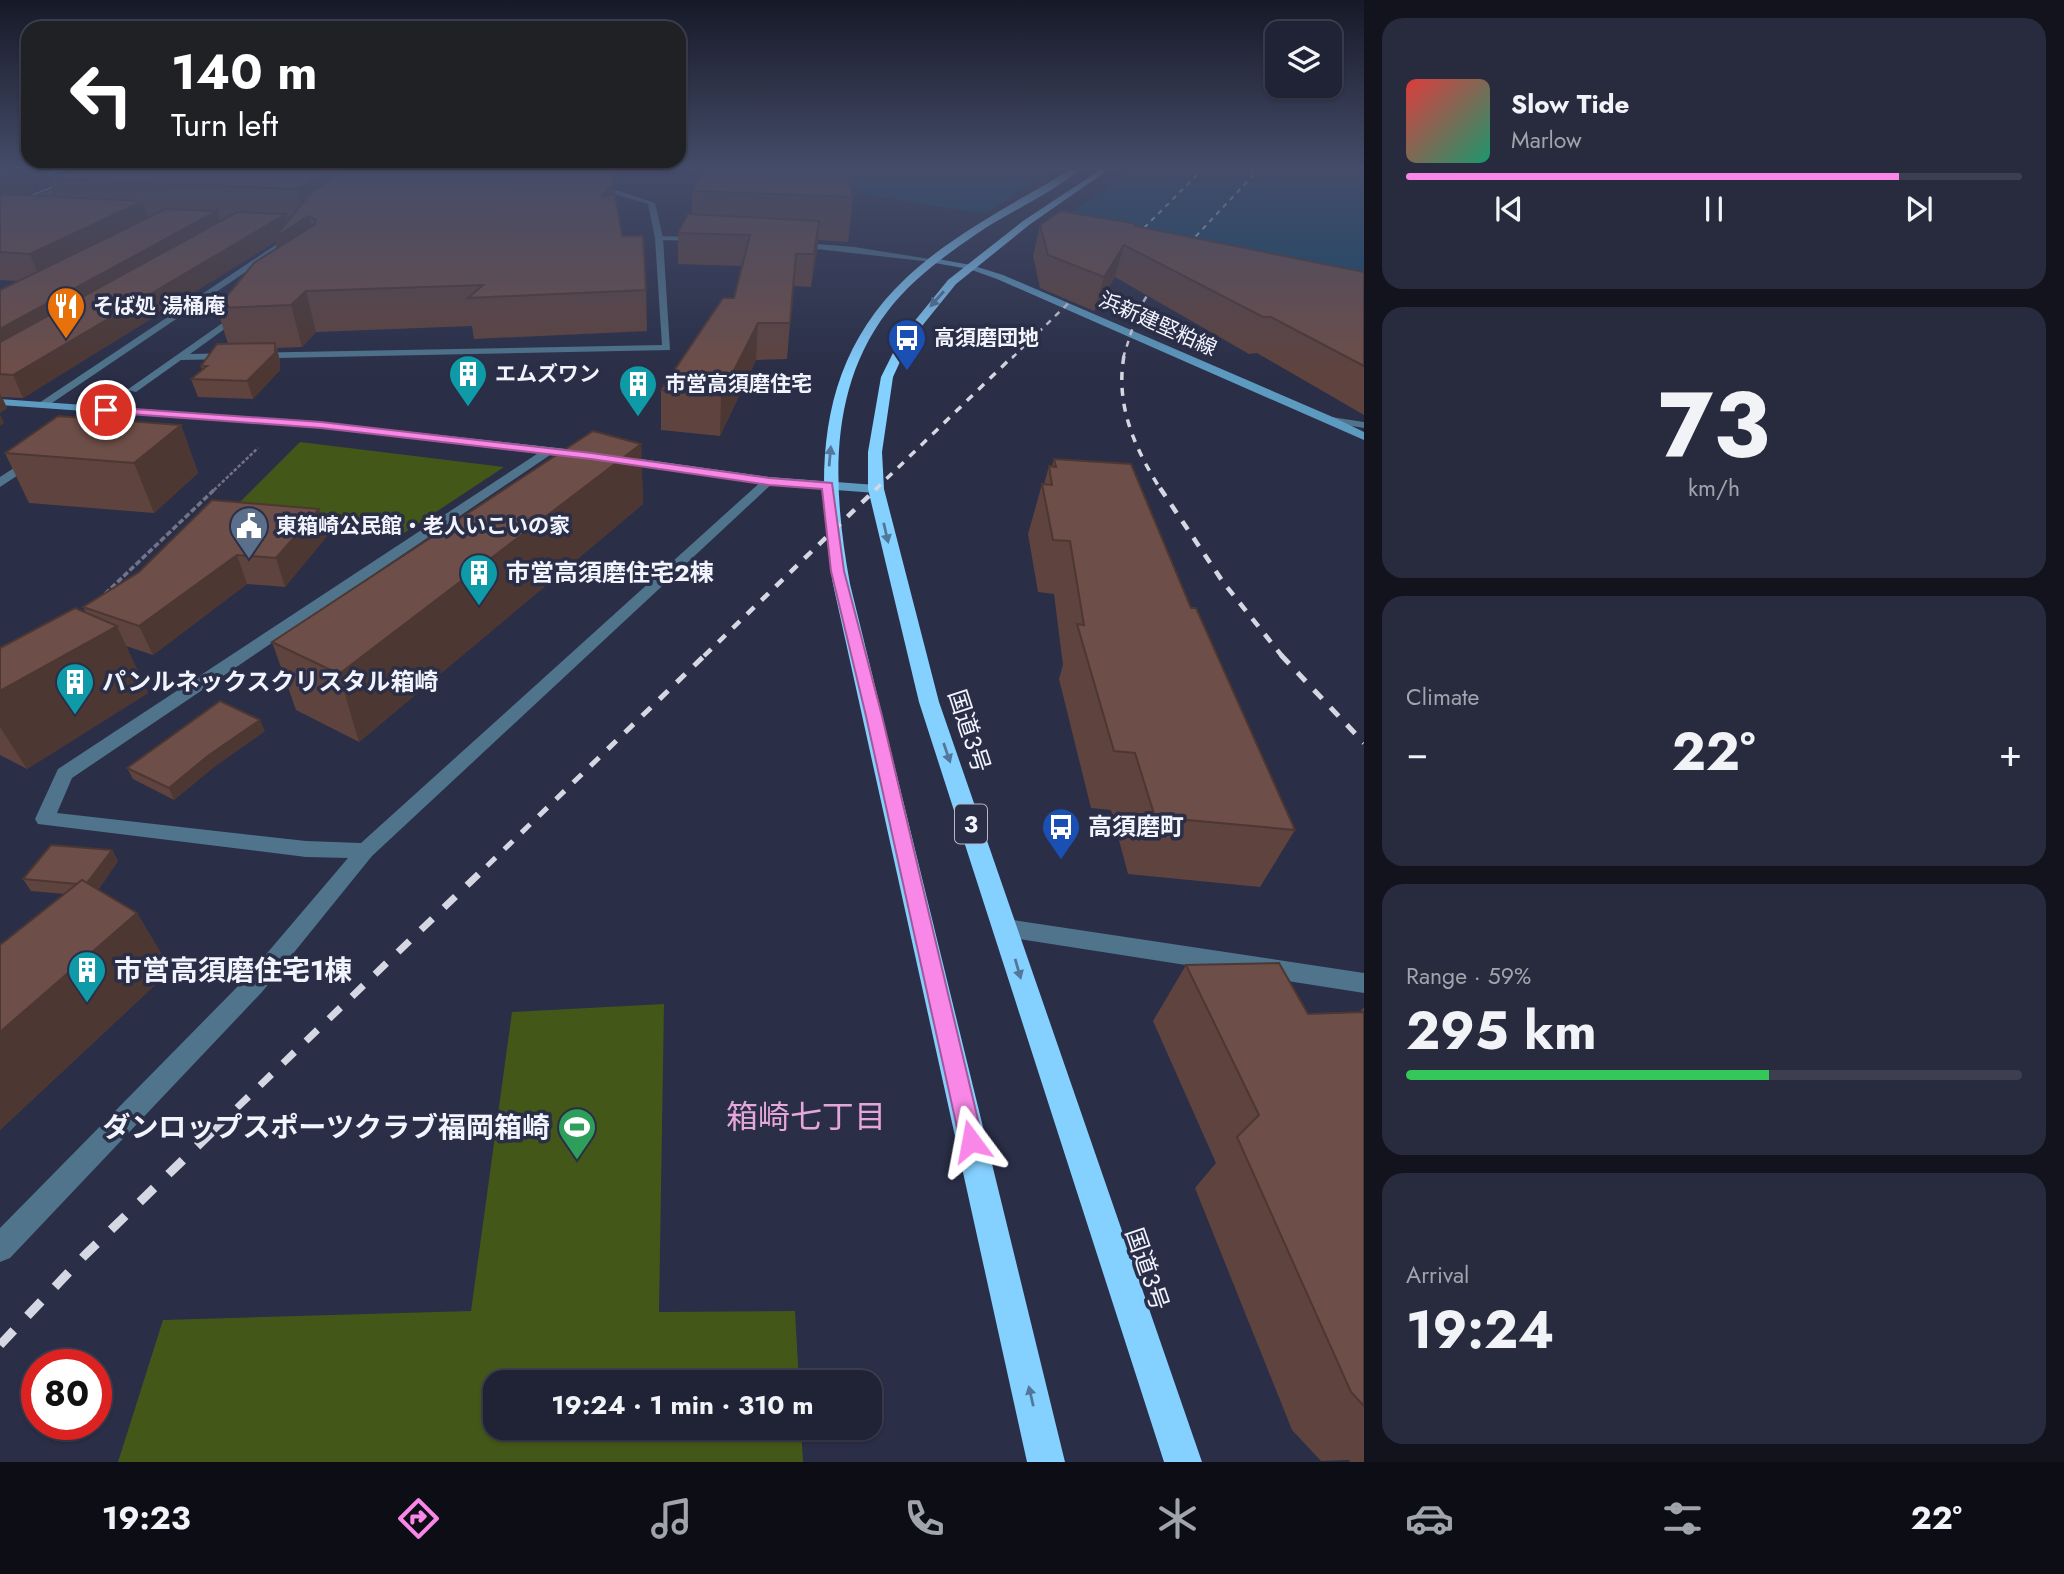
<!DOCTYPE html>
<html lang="en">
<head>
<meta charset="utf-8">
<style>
	:root { --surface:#202235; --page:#282a3d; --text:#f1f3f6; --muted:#a2a4ad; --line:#3d3f50; --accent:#f987e8 }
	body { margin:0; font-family:Jost,"Noto Sans JP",sans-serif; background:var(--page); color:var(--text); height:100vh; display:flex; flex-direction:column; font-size:26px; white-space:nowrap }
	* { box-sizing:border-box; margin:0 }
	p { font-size:23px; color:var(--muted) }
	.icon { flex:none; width:38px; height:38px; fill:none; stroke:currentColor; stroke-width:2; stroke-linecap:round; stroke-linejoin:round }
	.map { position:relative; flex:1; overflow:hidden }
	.side { display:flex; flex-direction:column; gap:18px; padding:18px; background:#12131d; width:700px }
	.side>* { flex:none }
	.guide { position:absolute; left:21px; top:21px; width:665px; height:147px; border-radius:21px; box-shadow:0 2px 5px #0004,0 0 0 2px var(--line); background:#202124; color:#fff; overflow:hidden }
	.fabs { position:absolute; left:1265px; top:21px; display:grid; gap:14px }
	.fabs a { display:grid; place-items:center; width:77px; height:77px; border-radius:14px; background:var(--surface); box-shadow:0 2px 5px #0004,0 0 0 2px var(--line); font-size:35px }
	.speed { position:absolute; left:21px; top:1349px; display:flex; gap:14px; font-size:35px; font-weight:700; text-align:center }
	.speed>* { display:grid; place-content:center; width:91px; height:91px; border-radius:50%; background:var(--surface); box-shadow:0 2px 5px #0004,0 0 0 2px var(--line); line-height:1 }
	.speed .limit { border:10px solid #d22; background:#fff; color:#111 }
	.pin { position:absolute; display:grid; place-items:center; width:60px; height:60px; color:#fff; margin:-30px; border:4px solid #fff; border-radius:50%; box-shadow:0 2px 7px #0007 }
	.me { position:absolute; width:77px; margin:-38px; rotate:347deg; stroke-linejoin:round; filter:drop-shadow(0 0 5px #0008) }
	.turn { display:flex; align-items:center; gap:24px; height:147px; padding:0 35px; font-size:32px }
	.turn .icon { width:91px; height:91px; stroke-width:2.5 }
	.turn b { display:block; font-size:49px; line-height:60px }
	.big { font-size:52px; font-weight:700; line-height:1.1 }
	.side .widget { flex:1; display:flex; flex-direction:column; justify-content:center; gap:10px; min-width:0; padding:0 24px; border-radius:21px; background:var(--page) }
	.side .dial { align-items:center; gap:0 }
	.dial b { font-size:91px; line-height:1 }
	.song { display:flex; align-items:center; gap:21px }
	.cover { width:84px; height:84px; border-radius:10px; background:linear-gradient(135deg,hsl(0 70% 55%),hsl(160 70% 35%)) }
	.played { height:7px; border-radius:4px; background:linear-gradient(90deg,var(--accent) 80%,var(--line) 80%) }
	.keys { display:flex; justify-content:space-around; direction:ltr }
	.heat { display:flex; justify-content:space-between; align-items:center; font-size:38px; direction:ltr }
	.charge { height:10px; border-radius:5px; background:linear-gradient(90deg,#34c759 59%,var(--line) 0) }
	.trip { position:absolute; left:483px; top:1370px; width:399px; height:70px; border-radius:21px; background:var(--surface); box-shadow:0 2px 5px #0004,0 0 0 2px var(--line); font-weight:700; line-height:70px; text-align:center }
	.menu { display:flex; height:112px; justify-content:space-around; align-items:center; background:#0d0e15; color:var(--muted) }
	.menu .icon { width:49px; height:49px }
	.menu .selected { color:var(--accent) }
	.menu b { font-size:32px; color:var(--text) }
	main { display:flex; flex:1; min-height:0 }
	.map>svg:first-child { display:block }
	.green { fill:#435719 }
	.water { fill:#134766 }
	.pier { fill:#2a2e47 }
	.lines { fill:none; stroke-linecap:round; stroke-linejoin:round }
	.path-far1 { stroke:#717488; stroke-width:2.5; stroke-dasharray:3.5 2; stroke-linecap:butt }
	.path { stroke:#717488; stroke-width:3.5; stroke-dasharray:6 2.5; stroke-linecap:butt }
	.lane { fill:#4f748c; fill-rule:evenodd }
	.street { fill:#4f748c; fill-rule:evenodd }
	.secondary { fill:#5d9ac0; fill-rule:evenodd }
	.highway { fill:#84d0ff; fill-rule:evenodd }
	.rail-far6 { stroke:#d5d7e3; stroke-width:2; stroke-dasharray:5 5; stroke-linecap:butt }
	.rail-far5 { stroke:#d5d7e3; stroke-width:2.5; stroke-dasharray:6 6; stroke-linecap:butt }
	.rail-far4 { stroke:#d5d7e3; stroke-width:3.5; stroke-dasharray:8 8; stroke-linecap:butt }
	.rail-far3 { stroke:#d5d7e3; stroke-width:4.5; stroke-dasharray:10 10; stroke-linecap:butt }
	.rail-far2 { stroke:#d5d7e3; stroke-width:5; stroke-dasharray:12 12; stroke-linecap:butt }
	.rail-far1 { stroke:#d5d7e3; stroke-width:7; stroke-dasharray:16 16; stroke-linecap:butt }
	.rail { stroke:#d5d7e3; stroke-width:9; stroke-dasharray:20 20; stroke-linecap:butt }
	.wall { fill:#5f433e; fill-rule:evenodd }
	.shaded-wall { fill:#4d3732 }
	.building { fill:#6e4e48; stroke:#4d3732; stroke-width:2 }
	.oneway { fill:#52779a }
	.route { fill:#f987e8; stroke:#a25897; stroke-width:2 }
	.labels { text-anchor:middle; stroke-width:7; stroke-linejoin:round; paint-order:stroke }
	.far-poi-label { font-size:21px; font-weight:bold; fill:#f1f3fd; stroke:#2a2e47; text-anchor:start }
	.far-street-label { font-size:21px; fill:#f1f3fd; stroke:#2a2e47 }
	.shield { fill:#2a2e47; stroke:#b5b8c6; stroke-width:2 }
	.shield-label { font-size:23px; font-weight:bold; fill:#f1f3fd }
	.poi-label { font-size:24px; font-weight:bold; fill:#f1f3fd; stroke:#2a2e47; text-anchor:start }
	.street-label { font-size:24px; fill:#f1f3fd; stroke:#2a2e47 }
	.near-poi-label { font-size:28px; font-weight:bold; fill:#f1f3fd; stroke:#2a2e47; text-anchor:start }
	.near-neighbourhood-label { font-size:32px; fill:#e5a6da; stroke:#2a2e47 }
</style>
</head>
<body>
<main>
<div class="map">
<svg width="1364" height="1462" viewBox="0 0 1364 1462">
	<rect width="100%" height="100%" fill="#2a2e47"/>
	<g class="green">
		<path d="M300 442 504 467 401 535 220 522Z"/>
		<path d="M664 1004 659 1312 795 1311 799 1382H495V1428H801L803 1462H118L163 1320 471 1311 512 1012Z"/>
	</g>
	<path class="water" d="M711 170H1364V307L1064 227Z"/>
	<path class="pier" d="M1056 170H1130L1107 186 1109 188 1104 189 1059 221 1055 229 973 216 989 211 1039 180V178Z"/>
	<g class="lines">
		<path class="path-far1" d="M214 490 258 448"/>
		<path class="path" d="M105 594 216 488"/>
		<path class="lane" d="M589 191H619L655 203 663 238 670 350 181 360 136 392 127 390 241 310 246 313 244 315 190 354 662 345 655 238 648 204 618 195 591 194Z"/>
		<g class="street">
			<path d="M292 234 299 236 46 407 36 405Z"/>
			<path d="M656 236 699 237 703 239 699 241 659 240Z"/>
			<path d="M793 242 854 247 936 260 932 262 790 246Z"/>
			<path d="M106 407 112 410 110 412 79 433H71V429Z"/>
			<path d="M1331 417 1364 422V428L1327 422V418Z"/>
			<path d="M546 448 556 451 72 778 57 813 306 841 361 843 765 478H773L775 481 372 856 262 992 10 1258 0 1262V1228L246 978 348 858 306 857 38 824 35 819 58 769Z"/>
			<path d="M34 455 40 459 38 462 0 487V477Z"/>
			<path d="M1006 919 1364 973V993L1006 937 998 934 995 928 998 922Z"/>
		</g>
		<g class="secondary">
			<path d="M96 170H104L0 210V206Z"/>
			<path d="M932 258 971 265 1003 275 1335 418 1364 432V440L997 279 969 269 929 262Z"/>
			<path d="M0 399 321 422 584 451 590 455 584 459 321 428 0 405Z"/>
			<path d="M619 456 769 477 876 485 882 489 876 493 769 485 615 463 613 460Z"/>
		</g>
		<g class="highway">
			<path d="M53 170H63L0 194V189Z"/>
			<path d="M1070 170H1079C1048 196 1008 212 975 235 943 257 910 281 887 312 827 391 833 491 850 584L1065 1462H1027L833 584C815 470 817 362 906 278 954 233 1015 203 1070 170Z"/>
			<path d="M1100 170H1108L1029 225 956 284 909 342 893 377 882 452 884 489 939 702 1202 1462H1164L919 702 868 489V452L881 377 900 339 948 280 1023 221Z"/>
		</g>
		<g class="rail-far6">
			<path d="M1130 242 1202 170"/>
			<path d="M1182 251 1258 170"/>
		</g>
		<g class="rail-far5">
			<path d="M1012 358 1083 289"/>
			<path d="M1123 358 1138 311 1156 280"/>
		</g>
		<g class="rail-far4">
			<path d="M1124 356C1115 405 1135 449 1161 490"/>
			<path d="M875 490 1013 356"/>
		</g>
		<g class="rail-far3">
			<path d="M1160 488 1223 582 1282 656"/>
			<path d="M704 656 877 488"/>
		</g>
		<g class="rail-far2">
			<path d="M1281 655 1364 743"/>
			<path d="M487 866 705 655"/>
		</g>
		<path class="rail-far1" d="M214 1130 489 864"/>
		<path class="rail" d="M0 1345 85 1255 216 1128"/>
	</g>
	<g class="wall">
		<path d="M0 170H47L50 178 613 183 614 194 622 236 646 290 647 331 474 339 472 326 316 332 302 347 277 348 280 361V370L253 399 198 397 191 379 202 370 201 366 228 344 217 308 277 248 275 242 23 398 2 397 7 408 0 413V290L20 281 0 280ZM51 184 53 189 37 195H23Z"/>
		<path d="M692 191 853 197 848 242 818 240 811 287 793 286 787 359 756 360 720 436 661 430V390L734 298 742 266 678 264V233L692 214Z"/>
		<path d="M1137 224 1136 226 1364 272V415L1257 353 1249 354 1115 277 1094 311 1040 288 1033 256 1040 225Z"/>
		<path d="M181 425 198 473 154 513 29 503 5 453Z"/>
		<path d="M641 444 643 504 359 742 296 710 272 642Z"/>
		<path d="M1054 459 1191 608 1295 830 1260 887 1128 874 1111 810 1091 808 1059 679 1063 665 1054 594 1038 592 1028 534 1042 484H1044L1049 466H1052Z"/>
		<path d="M319 509 327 536 285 587 247 584 153 655 126 646 148 693 27 769 0 755V648L86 613 83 607Z"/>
		<path d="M265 731 214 767 174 800 133 779 127 768Z"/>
		<path d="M112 850 118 861 98 890 137 913 171 970 0 1130V945L65 894 31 891 23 879Z"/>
		<path d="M1186 965 1308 1014 1360 1012 1364 1007V1462H1350L1349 1460 1321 1461 1292 1430 1195 1188 1216 1163 1153 1021Z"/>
	</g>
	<g class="shaded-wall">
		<path d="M0 170H47L51 179H49L51 184 0 203Z"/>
		<path d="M330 170H386L309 216 317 252 284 275 275 242 23 398 13 375 286 214 290 228 304 219 297 189Z"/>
		<path d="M613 183 614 217 601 198Z"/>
		<path d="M143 201 151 226 41 282 30 254Z"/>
		<path d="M217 211 222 229 0 357V329Z"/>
		<path d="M819 221 817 252 811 287 814 254Z"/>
		<path d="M1124 245 1115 277 1094 311 1104 277Z"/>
		<path d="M306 291 316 332 302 347 291 305Z"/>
		<path d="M758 323 756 360 720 436 721 396Z"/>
		<path d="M275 343 280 361V370L253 399 247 381Z"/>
		<path d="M0 393 7 408 0 413Z"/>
		<path d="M0 414 4 423 0 426Z"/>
		<path d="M181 425 198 473 154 513 134 463Z"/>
		<path d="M641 444 643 504 359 742 339 674Z"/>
		<path d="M319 509 327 536 285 587 276 558Z"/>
		<path d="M237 555 247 584 153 655 139 626Z"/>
		<path d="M117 626 148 693 27 769 0 727V691Z"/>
		<path d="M260 720 265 731 214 767 174 800 169 788 209 755Z"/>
		<path d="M112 850 118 861 94 896 87 884Z"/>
		<path d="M137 913 171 970 0 1130V1032Z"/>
	</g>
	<g class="building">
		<path d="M0 170H18L0 176Z"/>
		<path d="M80 170H330L297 189 49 179Z"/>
		<path d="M348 170H611L613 183 601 198 615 194 622 236H643L646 290 468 298 483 285 306 291 291 305 217 308 254 263 315 224 316 220 309 216 274 238 312 191Z"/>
		<path d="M704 170H847L853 197 692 191Z"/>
		<path d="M53 189 55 196 37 195Z"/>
		<path d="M0 194 143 201 30 254 0 252Z"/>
		<path d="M166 209 217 211 0 329V290Z"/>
		<path d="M1061 211 1137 224 1135 226 1364 272V366L1271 317H1263L1124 245 1104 277 1048 255 1040 225Z"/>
		<path d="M237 212 286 214 13 375 0 374V342Z"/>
		<path d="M688 214 819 221 814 254H796L790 323H758L721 396 661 390 723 298H734L750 235 678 233Z"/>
		<path d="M275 343V353L247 381 191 379 207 366H201L217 344Z"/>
		<path d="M58 416 181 425 134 463 5 453Z"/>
		<path d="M593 431 641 444 339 674 272 642Z"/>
		<path d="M1054 459 1131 464 1191 608H1196L1295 830 1155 817 1135 753 1114 751 1077 624 1084 625 1070 541 1053 540 1042 484 1052 485 1049 466 1056 467Z"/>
		<path d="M212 500 319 509 276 558 237 555 139 626 83 607 139 572Z"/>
		<path d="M75 608 117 626 0 691V648Z"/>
		<path d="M220 701 260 720 209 755 169 788 127 768Z"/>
		<path d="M51 845 112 850 87 883 82 880 77 884 23 879Z"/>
		<path d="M82 880 137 913 0 1032V945Z"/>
		<path d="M1279 963 1308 1014 1364 1012V1406L1351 1392 1237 1137 1259 1115 1186 965Z"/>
	</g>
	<defs><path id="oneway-solid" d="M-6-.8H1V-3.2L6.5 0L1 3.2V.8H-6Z" transform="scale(1.75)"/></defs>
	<g class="oneway">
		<use href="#oneway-solid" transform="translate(937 299) rotate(132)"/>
		<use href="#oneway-solid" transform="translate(830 456) rotate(-85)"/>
		<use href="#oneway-solid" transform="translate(886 533) rotate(77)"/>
		<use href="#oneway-solid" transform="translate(947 753) rotate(71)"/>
		<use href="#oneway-solid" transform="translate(1018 969) rotate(74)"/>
		<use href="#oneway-solid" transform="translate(1031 1396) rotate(-103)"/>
	</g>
	<linearGradient id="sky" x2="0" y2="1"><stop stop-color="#171927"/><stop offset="0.45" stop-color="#444c69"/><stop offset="1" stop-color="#444c69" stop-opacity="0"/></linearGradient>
	<rect width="1364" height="374" fill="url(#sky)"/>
	<path class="route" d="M106 407 321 422 591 453 769 478 832 483 844 571 882 716 983 1141 980 1149 971 1152 963 1149 960 1141 866 716 831 571 822 489 769 485 591 459 321 428 102 412 101 410Z"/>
	<defs>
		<symbol id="restaurant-pin" viewBox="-11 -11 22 30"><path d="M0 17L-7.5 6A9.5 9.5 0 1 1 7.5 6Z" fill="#e8710a" stroke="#2a2e47"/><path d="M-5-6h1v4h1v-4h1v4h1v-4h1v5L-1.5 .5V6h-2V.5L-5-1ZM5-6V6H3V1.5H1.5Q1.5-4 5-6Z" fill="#fff"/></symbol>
		<symbol id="bus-pin" viewBox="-11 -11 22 30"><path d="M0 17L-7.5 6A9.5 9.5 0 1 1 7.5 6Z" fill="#1a4fb4" stroke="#2a2e47"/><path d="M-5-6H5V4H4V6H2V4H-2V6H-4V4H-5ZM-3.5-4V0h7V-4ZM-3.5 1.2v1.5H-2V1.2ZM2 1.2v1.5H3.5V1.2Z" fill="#fff"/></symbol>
		<symbol id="building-pin" viewBox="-11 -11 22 30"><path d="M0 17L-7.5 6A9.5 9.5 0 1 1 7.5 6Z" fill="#0f9aa8" stroke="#2a2e47"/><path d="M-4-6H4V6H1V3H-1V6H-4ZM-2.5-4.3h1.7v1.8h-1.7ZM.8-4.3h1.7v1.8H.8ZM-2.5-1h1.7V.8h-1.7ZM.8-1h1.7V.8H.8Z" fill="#fff"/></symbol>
		<symbol id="civic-pin" viewBox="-11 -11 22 30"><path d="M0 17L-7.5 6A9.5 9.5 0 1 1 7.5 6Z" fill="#5c6f8a" stroke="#2a2e47"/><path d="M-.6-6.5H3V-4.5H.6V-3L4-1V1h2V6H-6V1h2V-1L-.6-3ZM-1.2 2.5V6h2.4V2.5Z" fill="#fff"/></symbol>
		<symbol id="stadium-pin" viewBox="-11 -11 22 30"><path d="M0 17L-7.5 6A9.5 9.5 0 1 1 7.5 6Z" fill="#2e9e5b" stroke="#2a2e47"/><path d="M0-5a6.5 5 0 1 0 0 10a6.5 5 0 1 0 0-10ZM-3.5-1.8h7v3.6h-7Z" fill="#fff"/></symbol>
	</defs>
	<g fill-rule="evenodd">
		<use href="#restaurant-pin" x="44" y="284" width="44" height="60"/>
		<use href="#bus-pin" x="885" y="316" width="44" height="60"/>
		<use href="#building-pin" x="446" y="352" width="44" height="60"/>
		<use href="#building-pin" x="616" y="362" width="44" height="60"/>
		<use href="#civic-pin" x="227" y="504" width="44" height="60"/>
		<use href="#building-pin" x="457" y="551" width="44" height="60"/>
		<use href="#building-pin" x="53" y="660" width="44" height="60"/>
		<use href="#bus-pin" x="1039" y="805" width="44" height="60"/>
		<use href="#building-pin" x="65" y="948" width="44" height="60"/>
		<use href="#stadium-pin" x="555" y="1105" width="44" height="60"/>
	</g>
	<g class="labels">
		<g class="far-poi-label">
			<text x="93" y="313">そば処 湯桶庵</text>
			<text x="934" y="345">高須磨団地</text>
			<text x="495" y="381">エムズワン</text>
			<text x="665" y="391">市営高須磨住宅</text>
			<text x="276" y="533">東箱崎公民館・老人いこいの家</text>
		</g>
		<g class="far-street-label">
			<text transform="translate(1158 324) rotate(24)" y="7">浜新建堅粕線</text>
		</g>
		<rect class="shield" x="955" y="804.5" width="32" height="39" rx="5"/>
		<g class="shield-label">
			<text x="971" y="832">3</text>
		</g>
		<g class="poi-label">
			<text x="506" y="581">市営高須磨住宅2棟</text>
			<text x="102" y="690">パンルネックスクリスタル箱崎</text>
			<text x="1088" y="835">高須磨町</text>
		</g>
		<g class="street-label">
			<text transform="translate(969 731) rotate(72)" y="8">国道3号</text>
			<text transform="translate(1147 1269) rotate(71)" y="8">国道3号</text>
		</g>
		<g class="near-poi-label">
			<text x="114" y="980">市営高須磨住宅1棟</text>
			<text x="550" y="1137" text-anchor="end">ダンロップスポーツクラブ福岡箱崎</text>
		</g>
		<g class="near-neighbourhood-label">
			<text x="806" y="1128">箱崎七丁目</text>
		</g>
	</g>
</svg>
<div class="fabs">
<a><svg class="icon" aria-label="layers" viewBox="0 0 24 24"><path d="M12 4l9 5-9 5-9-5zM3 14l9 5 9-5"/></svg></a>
</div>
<div class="speed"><div class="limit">80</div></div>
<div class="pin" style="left:106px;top:410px;background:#d93025"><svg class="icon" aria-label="arrive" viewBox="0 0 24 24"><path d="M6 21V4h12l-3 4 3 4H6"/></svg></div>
<svg class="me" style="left:971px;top:1141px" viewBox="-20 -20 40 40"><path d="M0-17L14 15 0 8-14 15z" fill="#f987e8" stroke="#fff" stroke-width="4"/></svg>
<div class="trip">19:24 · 1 min · 310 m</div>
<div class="guide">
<div class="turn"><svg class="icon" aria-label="left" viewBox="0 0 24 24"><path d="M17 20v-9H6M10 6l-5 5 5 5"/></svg><div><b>140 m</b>Turn left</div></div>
</div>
</div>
<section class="side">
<div class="widget">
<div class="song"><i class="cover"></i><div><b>Slow Tide</b><p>Marlow</p></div></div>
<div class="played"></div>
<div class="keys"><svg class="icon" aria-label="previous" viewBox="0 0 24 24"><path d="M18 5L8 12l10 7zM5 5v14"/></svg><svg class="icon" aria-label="pause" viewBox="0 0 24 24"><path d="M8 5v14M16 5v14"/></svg><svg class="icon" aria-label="next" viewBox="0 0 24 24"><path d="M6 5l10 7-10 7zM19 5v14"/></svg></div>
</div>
<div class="widget dial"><b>73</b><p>km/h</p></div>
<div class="widget"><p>Climate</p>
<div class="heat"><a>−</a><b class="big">22°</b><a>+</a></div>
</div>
<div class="widget"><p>Range · 59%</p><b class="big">295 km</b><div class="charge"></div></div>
<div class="widget"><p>Arrival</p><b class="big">19:24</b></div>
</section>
</main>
<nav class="menu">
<b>19:23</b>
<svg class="icon selected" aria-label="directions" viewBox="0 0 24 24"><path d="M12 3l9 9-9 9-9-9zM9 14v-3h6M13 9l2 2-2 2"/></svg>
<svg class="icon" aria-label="music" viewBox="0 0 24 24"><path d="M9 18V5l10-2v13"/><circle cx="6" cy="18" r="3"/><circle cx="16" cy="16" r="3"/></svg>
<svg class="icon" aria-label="phone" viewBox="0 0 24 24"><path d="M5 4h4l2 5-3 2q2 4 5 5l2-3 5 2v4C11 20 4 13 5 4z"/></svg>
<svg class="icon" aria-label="climate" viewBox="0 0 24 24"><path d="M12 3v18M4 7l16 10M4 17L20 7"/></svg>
<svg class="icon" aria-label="car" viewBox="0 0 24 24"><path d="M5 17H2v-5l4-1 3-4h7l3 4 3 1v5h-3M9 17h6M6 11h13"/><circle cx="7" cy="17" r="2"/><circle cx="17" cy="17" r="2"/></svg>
<svg class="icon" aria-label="filters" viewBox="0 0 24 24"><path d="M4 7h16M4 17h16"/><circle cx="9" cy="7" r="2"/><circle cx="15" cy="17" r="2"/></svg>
<b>22°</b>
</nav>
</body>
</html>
